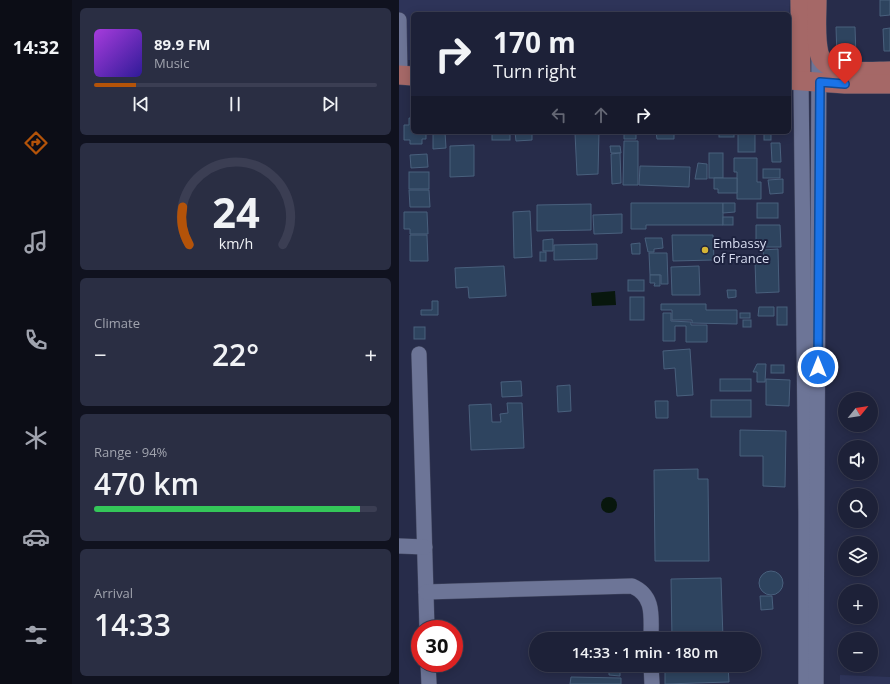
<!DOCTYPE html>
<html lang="en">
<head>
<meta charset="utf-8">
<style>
	:root { --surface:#1d2138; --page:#2a2e43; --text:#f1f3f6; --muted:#a0a3ae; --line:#3b3e53; --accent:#b45309 }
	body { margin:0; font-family:"Open Sans",sans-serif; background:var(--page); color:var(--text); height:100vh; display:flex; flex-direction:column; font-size:15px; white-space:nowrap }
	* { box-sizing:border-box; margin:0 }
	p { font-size:13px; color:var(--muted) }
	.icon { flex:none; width:22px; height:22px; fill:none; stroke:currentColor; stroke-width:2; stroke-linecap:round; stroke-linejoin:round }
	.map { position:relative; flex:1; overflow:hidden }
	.drawer { display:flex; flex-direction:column; gap:8px; padding:8px; background:#10121f; width:327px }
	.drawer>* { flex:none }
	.guide { position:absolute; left:12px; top:12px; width:380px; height:122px; border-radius:6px; box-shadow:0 2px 10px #0003,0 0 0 1px var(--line); background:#1d2138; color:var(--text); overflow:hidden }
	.needle { width:26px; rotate:60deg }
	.controls { position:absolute; left:439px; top:392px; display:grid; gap:8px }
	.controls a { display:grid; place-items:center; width:40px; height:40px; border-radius:50%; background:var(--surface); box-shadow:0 2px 10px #0003,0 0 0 1px var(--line); font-size:20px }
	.speed { position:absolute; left:12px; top:620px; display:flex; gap:8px; font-size:20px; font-weight:700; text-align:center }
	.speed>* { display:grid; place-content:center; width:52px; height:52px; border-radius:50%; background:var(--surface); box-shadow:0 2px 10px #0003,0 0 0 1px var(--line); line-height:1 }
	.speed .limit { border:6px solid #d22; background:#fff; color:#111 }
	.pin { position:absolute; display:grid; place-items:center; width:34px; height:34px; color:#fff; margin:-41px -17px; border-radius:50% 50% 50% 0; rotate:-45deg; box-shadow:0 0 4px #0007 }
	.pin .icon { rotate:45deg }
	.me { position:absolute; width:44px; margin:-22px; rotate:0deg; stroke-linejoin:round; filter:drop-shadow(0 0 3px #0008) }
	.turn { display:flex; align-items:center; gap:14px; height:84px; padding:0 16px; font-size:18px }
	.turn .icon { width:52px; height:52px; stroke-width:2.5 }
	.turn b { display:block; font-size:28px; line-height:34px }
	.lanes { display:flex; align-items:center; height:38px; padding:0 16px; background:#0003; justify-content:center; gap:20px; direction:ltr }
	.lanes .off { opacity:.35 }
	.big { font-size:30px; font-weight:600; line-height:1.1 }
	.drawer .tile { flex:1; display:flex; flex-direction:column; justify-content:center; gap:6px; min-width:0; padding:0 14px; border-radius:6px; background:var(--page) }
	.drawer .dial { align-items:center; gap:0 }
	.dial svg { height:104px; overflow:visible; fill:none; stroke:var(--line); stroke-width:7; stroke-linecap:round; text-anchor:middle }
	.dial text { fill:var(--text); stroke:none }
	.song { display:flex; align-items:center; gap:12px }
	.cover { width:48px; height:48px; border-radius:6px; background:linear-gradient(135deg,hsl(280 70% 55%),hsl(250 70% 35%)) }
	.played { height:4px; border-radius:2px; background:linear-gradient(90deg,var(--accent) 15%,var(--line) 15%) }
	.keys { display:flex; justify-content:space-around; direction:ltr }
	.heat { display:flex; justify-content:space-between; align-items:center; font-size:22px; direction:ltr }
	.charge { height:6px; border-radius:3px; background:linear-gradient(90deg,#34c759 94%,var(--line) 0) }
	.trip { position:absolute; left:130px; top:632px; width:232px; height:40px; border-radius:20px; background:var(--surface); box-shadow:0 2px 10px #0003,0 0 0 1px var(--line); font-weight:600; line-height:40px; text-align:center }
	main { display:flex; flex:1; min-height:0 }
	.tab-bar { display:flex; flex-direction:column; width:72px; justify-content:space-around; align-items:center; background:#0c0d16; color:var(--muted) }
	.tab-bar .icon { width:28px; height:28px }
	.tab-bar .current { color:var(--accent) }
	.tab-bar b { font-size:18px; color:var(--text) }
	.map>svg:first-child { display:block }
	.built { fill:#2e3459 }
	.water { fill:#08170d }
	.building { fill:#2e445f; stroke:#49607d }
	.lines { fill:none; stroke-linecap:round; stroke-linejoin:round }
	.minor-casing { stroke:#444962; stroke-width:16 }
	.major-casing { stroke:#444962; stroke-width:20 }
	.minor { stroke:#6d7597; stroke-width:15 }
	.major { stroke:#a56867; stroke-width:19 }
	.route-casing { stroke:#114b97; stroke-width:10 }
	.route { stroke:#1a73e8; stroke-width:7 }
	.poi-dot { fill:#d5b535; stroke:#1d223f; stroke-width:1.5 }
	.labels { text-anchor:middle; stroke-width:4; stroke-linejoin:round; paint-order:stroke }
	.poi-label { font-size:13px; fill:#d9def2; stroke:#1d223f; text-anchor:start }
</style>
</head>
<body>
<main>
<nav class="tab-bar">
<b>14:32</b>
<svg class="icon current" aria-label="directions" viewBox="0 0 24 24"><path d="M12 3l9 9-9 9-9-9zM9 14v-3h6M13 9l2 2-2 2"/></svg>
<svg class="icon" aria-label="music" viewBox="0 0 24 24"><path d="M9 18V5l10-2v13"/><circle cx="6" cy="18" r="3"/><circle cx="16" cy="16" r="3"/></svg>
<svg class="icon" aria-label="phone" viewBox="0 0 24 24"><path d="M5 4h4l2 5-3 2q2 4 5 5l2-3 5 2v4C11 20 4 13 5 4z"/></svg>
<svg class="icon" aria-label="climate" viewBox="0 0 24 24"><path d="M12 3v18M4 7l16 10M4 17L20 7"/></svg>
<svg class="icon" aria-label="car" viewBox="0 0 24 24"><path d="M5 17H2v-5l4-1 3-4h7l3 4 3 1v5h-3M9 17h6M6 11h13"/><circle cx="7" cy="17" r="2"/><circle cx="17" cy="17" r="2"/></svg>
<svg class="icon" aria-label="filters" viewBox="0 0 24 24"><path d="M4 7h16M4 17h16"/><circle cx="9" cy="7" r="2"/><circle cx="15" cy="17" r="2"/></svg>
</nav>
<section class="drawer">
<div class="tile">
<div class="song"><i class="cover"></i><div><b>89.9 FM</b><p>Music</p></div></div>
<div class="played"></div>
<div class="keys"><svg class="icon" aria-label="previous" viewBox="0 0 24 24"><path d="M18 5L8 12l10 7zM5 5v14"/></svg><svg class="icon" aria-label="pause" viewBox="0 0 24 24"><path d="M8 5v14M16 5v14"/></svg><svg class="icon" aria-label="next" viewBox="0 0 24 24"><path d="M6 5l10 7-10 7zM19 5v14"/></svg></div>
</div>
<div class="tile dial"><svg viewBox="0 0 100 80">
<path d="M14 69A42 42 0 1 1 86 69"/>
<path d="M14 69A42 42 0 0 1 9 40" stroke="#b45309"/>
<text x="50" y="56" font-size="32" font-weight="700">24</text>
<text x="50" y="72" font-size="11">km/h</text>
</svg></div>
<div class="tile"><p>Climate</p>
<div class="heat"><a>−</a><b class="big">22°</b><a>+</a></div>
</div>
<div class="tile"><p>Range · 94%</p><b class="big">470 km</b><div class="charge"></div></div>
<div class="tile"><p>Arrival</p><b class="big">14:33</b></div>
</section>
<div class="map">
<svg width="491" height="684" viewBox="0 0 491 684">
	<rect width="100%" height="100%" fill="#272c4a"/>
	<g class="built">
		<path d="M0 0H391L390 15 14 14V60H0Z"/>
		<path d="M441 675 491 677V684H441Z"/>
	</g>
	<g class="water">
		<path d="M216 291 217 305 193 306 192 293Z"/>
		<circle cx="210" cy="505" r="8"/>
	</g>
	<g class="building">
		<path d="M481 0H491V15L481 16Z"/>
		<path d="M437 27H456L457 57H438Z"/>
		<path d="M491 28V51H485L484 29Z"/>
		<path d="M10 118H14V132H27V139H23V144H11V140H5V125H10Z"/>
		<path d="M34 132H46L47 148 34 149Z"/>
		<rect x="93" y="132" width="18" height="8"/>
		<path d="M116 132H133V140L117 141Z"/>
		<path d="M200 132 199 174 178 175 176 133Z"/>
		<path d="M257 132H275V139H258Z"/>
		<rect x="320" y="132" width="15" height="5"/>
		<rect x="339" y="132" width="17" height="20"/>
		<rect x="365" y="132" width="7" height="8"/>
		<path d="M225 133 237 134V139H225Z"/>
		<path d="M225 141H239V185H224Z"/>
		<path d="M372 143H381L382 162H373Z"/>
		<path d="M75 145V176L51 177V146Z"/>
		<path d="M211 146H221L222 153H212Z"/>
		<path d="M221 153 222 183 213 184 212 154Z"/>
		<rect x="310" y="153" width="14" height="25"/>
		<path d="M28 154 29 167 12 168 11 155Z"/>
		<path d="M335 158H358V182H362V199H338V172H335Z"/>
		<path d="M299 163 308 164V179H296Z"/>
		<path d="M241 166 291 167 290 187 240 185Z"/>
		<rect x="364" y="169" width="17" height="9"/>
		<rect x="10" y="172" width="20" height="17"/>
		<path d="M315 178H338V193H319V189H315Z"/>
		<path d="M384 179V193L371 194 369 180Z"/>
		<path d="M10 190H30L31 207H11Z"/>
		<path d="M232 203H324V225H247V229H232Z"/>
		<path d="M324 203H336V212L324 213Z"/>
		<rect x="358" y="203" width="21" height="15"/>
		<path d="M192 204V230L138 231V205Z"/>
		<path d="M131 211 133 257 115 258 114 212Z"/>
		<path d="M5 212H28L29 234H11V229H5Z"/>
		<path d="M223 214V233L195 234 194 215Z"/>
		<rect x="324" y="217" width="10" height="8"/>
		<path d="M357 225H381L382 247H357Z"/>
		<path d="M11 235H28L29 261H11Z"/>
		<path d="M273 235H314L315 260 274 261Z"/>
		<path d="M246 238H263L264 248 255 249V252H249Z"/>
		<path d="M154 239V251H144V240Z"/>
		<path d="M241 243V254H233L232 244Z"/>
		<path d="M198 244V259L155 260V245Z"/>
		<path d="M379 249 380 292 357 293 356 260H365L364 250Z"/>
		<rect x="141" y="252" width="6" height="9"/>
		<path d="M250 253H268L269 284H262V275H251Z"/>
		<path d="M105 266 107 296 70 298 69 287 57 288 56 268Z"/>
		<path d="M300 266 301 295H273L272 267Z"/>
		<path d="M251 275H261V286H255L256 283H251Z"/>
		<rect x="229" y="280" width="16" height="11"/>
		<path d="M328 290H337V297L329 298Z"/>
		<rect x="231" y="297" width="14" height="23"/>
		<path d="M33 301H39V315H22V310H33Z"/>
		<path d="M262 304H307V310H338V324L293 323V320H273V310H262Z"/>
		<path d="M360 307H375V316H359Z"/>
		<rect x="378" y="307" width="10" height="18"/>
		<path d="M264 313H272V321L292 322V325H308V342H287V326H276V341H264Z"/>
		<rect x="341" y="313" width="10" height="5"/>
		<rect x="344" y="320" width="8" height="7"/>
		<rect x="15" y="327" width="11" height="12"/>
		<path d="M291 349 294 395 278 396 276 368 265 369 264 351Z"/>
		<path d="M358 364H367L366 382H358V372H354Z"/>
		<rect x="372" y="365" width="13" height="8"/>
		<rect x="321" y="379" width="31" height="12"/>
		<path d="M367 379 391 380 390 406 367 405Z"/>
		<path d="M122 381 123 396 103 397 102 382Z"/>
		<path d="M171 385 172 411 159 412 158 386Z"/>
		<rect x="312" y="400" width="40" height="17"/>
		<path d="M256 401H269V418H257Z"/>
		<path d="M108 403H123L125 448 72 450 70 405 92 404 93 422H102L101 414 109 413Z"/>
		<path d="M341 430 387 431 386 487 364 486V456H341Z"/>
		<path d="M299 469V479H309L310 561H256L255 470Z"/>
		<circle cx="372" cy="583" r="12"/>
		<path d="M322 578 324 639H273L272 579Z"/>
		<path d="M361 596H373L374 609 362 610Z"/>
		<path d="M266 665H329L330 682 266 684Z"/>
		<path d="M210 669 221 670V676L210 675Z"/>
		<path d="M172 677 222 678V684H171Z"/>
	</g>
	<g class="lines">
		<defs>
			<g id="minor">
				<path d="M0 20 1 75"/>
				<path d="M402 80 407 514V684"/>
				<path d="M20 354 28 629"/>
				<path d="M0 546 26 547"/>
				<path d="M27 592 233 586C256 596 252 617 252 639"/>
				<path d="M29 663 30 684"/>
				<path d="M252 665 253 684"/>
				<path d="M417 684 420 54"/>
			</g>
			<g id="major">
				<path d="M401 0 402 80"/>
				<path d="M418 0C418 17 416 37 420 53 426 77 472 71 491 71"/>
				<path d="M0 75 14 76"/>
				<path d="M390 80 446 84H491"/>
			</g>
		</defs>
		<use href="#minor" class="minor-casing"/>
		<use href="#major" class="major-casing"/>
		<use href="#minor" class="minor"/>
		<use href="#major" class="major"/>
	</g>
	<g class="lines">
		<defs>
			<path id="route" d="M419 367 421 82 446 84"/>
		</defs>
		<use href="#route" class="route-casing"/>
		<use href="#route" class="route"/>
	</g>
	<circle class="poi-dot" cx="306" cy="250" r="4"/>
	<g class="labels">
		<g class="poi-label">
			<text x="314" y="248">Embassy<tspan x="314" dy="15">of France</tspan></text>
		</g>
	</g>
</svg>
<div class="controls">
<a><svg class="needle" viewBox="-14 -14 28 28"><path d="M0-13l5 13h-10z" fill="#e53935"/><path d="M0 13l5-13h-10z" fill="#a0a3ae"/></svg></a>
<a><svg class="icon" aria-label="sound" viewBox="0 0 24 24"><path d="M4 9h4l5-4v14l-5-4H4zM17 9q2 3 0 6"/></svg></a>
<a><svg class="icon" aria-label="search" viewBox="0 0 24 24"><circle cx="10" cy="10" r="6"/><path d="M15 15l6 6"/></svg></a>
<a><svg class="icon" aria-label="layers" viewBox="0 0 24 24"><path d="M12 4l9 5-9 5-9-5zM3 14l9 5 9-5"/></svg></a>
<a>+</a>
<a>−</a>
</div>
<div class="speed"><div class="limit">30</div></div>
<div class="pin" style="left:446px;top:84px;background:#d93025"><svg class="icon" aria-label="arrive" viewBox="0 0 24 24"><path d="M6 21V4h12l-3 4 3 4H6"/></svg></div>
<svg class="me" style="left:419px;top:367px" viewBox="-20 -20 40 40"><circle r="17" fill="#1a73e8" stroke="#fff" stroke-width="3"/><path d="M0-11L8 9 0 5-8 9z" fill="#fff"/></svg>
<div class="trip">14:33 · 1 min · 180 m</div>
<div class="guide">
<div class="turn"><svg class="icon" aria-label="right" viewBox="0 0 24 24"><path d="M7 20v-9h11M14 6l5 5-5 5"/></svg><div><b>170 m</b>Turn right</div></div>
<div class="lanes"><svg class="icon off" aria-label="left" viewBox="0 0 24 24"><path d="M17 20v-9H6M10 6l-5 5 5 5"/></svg><svg class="icon off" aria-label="ahead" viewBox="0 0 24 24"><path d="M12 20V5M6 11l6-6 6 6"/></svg><svg class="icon" aria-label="right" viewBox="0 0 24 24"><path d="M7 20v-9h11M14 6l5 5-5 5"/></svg></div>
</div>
</div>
</main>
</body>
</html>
